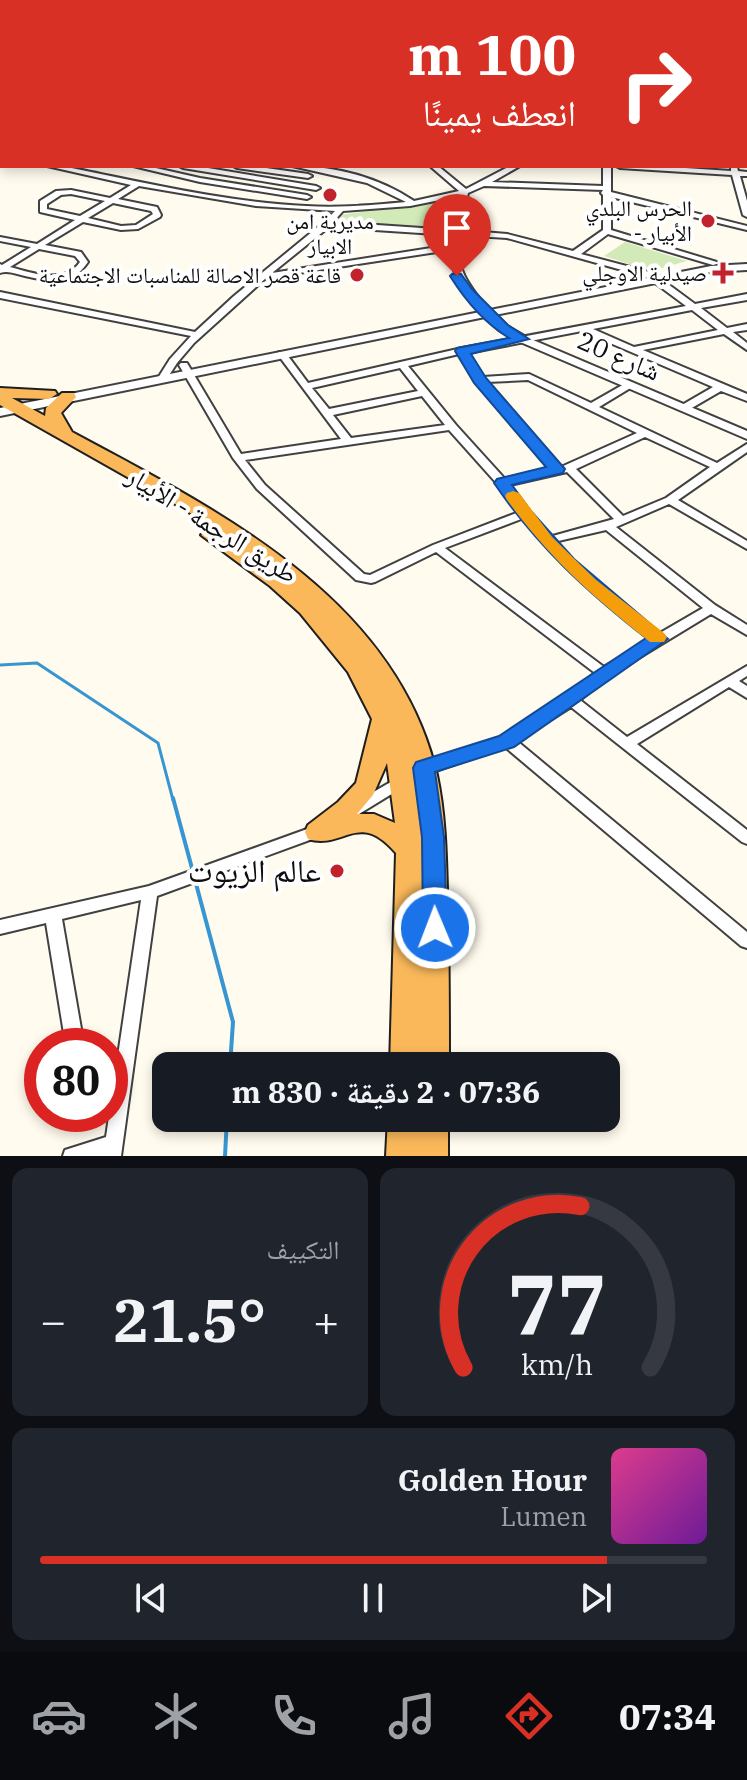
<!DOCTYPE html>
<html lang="ar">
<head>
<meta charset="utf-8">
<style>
	:root { --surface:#171b24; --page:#20242c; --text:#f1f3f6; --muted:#9ea1a6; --line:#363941; --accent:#d93025 }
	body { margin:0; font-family:"IBM Plex Serif","Noto Naskh Arabic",serif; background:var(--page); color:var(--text); direction:rtl; height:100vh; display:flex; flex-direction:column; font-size:30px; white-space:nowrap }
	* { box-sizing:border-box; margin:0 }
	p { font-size:26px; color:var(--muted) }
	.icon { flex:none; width:44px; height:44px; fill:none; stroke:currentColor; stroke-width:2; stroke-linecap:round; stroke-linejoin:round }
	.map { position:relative; height:1156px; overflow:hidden; direction:ltr }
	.drawer { display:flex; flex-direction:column; gap:12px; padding:12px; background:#0d0f14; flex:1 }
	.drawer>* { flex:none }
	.top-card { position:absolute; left:0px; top:0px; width:748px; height:168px; box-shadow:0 4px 12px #0003; direction:rtl; background:#d93025; color:#fff; overflow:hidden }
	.speed { position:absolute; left:24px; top:1028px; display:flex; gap:16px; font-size:40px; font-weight:700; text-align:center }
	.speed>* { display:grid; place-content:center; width:104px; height:104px; border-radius:50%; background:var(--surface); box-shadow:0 4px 12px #0003; line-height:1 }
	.speed .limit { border:12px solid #d22; background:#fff; color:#111 }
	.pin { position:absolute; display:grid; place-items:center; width:68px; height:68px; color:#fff; margin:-82px -34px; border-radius:50% 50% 50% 0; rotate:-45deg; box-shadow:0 0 8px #0007 }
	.pin .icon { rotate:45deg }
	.me { position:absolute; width:88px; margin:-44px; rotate:359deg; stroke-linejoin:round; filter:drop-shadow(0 0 6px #0008) }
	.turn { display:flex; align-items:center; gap:28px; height:168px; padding:0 40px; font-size:36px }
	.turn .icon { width:104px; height:104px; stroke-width:2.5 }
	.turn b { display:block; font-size:56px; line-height:68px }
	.big { font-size:60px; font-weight:700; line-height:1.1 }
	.drawer .tile { flex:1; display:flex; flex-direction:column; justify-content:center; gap:12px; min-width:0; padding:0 28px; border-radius:16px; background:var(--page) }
	.drawer .dial { align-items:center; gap:0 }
	.dial svg { height:208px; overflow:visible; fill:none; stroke:var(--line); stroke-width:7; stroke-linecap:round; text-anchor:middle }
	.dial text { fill:var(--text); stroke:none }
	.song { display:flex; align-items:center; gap:24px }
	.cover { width:96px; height:96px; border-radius:12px; background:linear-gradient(135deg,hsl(330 70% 55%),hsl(280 70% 35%)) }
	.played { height:8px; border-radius:4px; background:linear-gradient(90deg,var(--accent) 85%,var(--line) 85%) }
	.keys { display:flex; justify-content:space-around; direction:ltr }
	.heat { display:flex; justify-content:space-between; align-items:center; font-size:44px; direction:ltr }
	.drawer .tiles { flex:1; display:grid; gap:12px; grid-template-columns:1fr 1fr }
	.tile:last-child { grid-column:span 2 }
	.trip { position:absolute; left:152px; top:1052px; width:468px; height:80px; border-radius:16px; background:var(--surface); box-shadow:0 4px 12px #0003; font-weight:700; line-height:80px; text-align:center; direction:rtl }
	.tabs { display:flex; height:128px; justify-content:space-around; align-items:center; background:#090b0e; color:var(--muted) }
	.tabs .icon { width:56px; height:56px }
	.tabs .on { color:var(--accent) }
	.tabs b { font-size:36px; color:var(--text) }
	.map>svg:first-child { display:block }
	.green { fill:#d2eab7 }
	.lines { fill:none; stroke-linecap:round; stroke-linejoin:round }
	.stream-far1 { stroke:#3796d1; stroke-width:3 }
	.stream { stroke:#3796d1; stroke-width:4 }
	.minor-casing { stroke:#414141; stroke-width:4 }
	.tertiary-casing { stroke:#414141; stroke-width:4 }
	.trunk-casing { stroke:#1f1f1f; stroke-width:4 }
	.minor { fill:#fff; fill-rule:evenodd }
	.tertiary { fill:#fff; fill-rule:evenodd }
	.trunk { fill:#fab85a; fill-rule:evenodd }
	.route { fill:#1a73e8; stroke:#114b97; stroke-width:2 }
	.slow { fill:#f59e0b }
	.poi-dot { fill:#c1222c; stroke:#fff; stroke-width:3 }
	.labels { text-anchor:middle; stroke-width:8; stroke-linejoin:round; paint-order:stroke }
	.far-poi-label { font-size:22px; fill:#0e0e0e; stroke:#fff; text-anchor:end }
	.street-label { font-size:26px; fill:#0e0e0e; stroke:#fff }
	.near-poi-label { font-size:32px; fill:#0e0e0e; stroke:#fff; text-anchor:end }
</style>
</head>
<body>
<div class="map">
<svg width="747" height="1156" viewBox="0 0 747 1156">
	<rect width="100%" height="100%" fill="#fffbee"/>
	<g class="green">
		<path d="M459 199 451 230 334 221 339 215Z"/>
		<path d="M625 242 687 261 651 271 604 256Z"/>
	</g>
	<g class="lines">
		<path class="stream-far1" d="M0 665 37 663 158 743 173 800"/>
		<g class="stream">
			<path d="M173 798 193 872"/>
			<path d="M195 880 233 1022 230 1066"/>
			<path d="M225 1156 227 1118"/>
		</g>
		<defs>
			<g id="minor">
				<path d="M24 0H52L61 2H33Z"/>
				<path d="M316 0H322L321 2H315Z"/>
				<rect x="568" y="0" width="6" height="2"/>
				<path d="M705 0H711L712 2H706Z"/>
				<path d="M2 9V13L0 14V10Z"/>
				<path d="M2 27V31L0 32V28Z"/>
				<path d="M2 44V48L0 49V45Z"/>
				<path d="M2 62V66L0 67V63Z"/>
				<rect x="746" y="73" width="1" height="4"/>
				<path d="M2 84V88L0 89V85Z"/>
				<rect x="746" y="103" width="1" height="4"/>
				<rect x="0" y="120" width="2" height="5"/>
				<rect x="746" y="126" width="1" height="4"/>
				<rect x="0" y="153" width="2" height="5"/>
				<path d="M47 166H62C143 182 223 202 306 206 340 208 373 205 406 202L367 183 292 166C335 166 378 177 414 201L459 191 430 166H438L466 189 510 166H520L492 182 603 186V166H611V192L747 226V230L611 197V230L720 263 713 265 608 234 581 254 653 273 695 304 747 294V300L701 308 727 328 747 324V330L733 332 747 343V350L724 334 643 350 747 394V401L721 391 690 409H682V405L713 387 582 331 468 353 483 377 529 374 591 403 626 383H632V387L599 407 717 463 747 444V452L678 500 747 541V549L669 504 616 527 715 605 747 625V635L711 614 609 676 580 700 627 737 747 666V676L739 681 747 686V698L729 687 637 744 747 830V844L742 842 571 707 517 741 747 932V948L741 946 505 747 424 775 419 776 414 775 412 771 414 767 502 738 566 697 595 673 436 552 375 582 371 583 356 580 257 489 233 458 179 365 181 363H187L241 454 341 439 279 356V352H285L308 383 462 348 686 306 647 277 507 238 459 235C455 268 467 283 486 307L485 309H479C463 291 451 274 450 250L266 278 194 343 177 363 166 380 163 381 158 378 170 359 191 336 0 298V292L195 332 234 296 324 222 335 211 256 206 139 186 118 199 157 207 161 215 160 217 138 229 121 230 83 222 45 245 81 252 88 262C72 286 51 282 25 276 16 274 8 270 0 273V264L2 265 31 247 0 241V237L37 244 75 220 40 212V201L56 191 71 190 110 198 131 185ZM484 186 603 190 601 193 603 195V230L573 251 507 234 459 230 468 193ZM71 194 105 201 80 216 47 209V204L61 195ZM460 196 451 230 333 222 343 211 410 206ZM113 203 151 211 153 214 136 225 121 226 88 218ZM329 227 451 235 450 245 272 273ZM39 249 75 256 80 262C64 285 33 273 10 267ZM692 310 718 330 634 347 593 329ZM459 354 477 382 551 469 505 479 456 425 408 366ZM400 368 418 391 329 409 312 388ZM528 380 637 433 561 467 487 382ZM422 396 445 425 351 438 333 415ZM449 430 508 496 519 512 433 545 370 575 364 574 265 485 245 460ZM645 437 710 467 666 498 623 516 576 469ZM567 472 614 519 549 537 510 485ZM524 518C558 566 605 602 651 639L604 667 445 548ZM606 530 703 608 660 633 594 581 554 542Z"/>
				<path d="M133 166H147L200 178 307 195 311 197 307 199 200 182Z"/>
				<path d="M179 166H196L316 186 320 188 316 190 183 168Z"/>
				<path d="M233 166H253L308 174 312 176 308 178 237 168Z"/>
				<path d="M616 166H655L731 171V167H737L738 171 747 172V176H740L747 201V217L743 215 732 175 620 168Z"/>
				<path d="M403 775 408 776 410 780 408 784 359 814 354 816 349 814 347 810 349 806Z"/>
				<path d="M321 824 326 826 328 830 326 834 157 896 121 1156H63L65 1150 106 1137 141 900 62 919 84 1046H66L46 923 0 934V920L149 886Z"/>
			</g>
			<path id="tertiary" d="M747 264V270L711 272 495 315 507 326 526 337 747 431V439L518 341 499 330 485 317 0 416V408L480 312 477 308 482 305 490 310 711 266Z"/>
			<g id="trunk">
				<path d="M0 388 55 391 57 394 49 399 12 398 45 416 46 408 62 393H74L76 397 61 413 72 432C217 510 396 598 437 775 445 812 446 851 447 890 449 948 449 1007 449 1066H390L396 853C358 809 344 850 308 839L305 832 308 825 338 802 356 783 372 719 348 672 300 613 270 586 201 535 211 529 230 539 184 509 0 405ZM387 763 395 823 374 814H357L373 795Z"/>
				<path d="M388 1118H448V1156H386Z"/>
			</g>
		</defs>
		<use href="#minor" class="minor-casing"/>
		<use href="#tertiary" class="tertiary-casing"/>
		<use href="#trunk" class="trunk-casing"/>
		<use href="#minor" class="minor"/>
		<use href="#tertiary" class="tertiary"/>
		<use href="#trunk" class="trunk"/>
	</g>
	<path class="route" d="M452 274H461L472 289 508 325 529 339 471 354 486 378 565 469 563 473 512 485 530 510 574 559 668 639 514 747 435 772 444 837 447 928 444 935 435 938 427 935 423 928 422 837 413 768 416 762 499 736 646 638C586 591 537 546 494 483L497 479 546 467 474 383 455 351 457 348 509 338C486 324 465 300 450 276Z"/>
	<path class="slow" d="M513 491 519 493 552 537 596 580 664 633 667 637 664 642H650C591 595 552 561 507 500L505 496 507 493Z"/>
	<g class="poi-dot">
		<circle cx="330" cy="195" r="8"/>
		<circle cx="708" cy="221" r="8"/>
		<path d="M719 261h8v8h8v8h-8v8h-8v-8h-8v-8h8z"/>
		<circle cx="357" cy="275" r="8"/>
		<circle cx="337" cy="871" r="8"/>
	</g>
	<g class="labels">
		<g class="far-poi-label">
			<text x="692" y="216">الحرس البلدي<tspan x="692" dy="25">- الأبيار</tspan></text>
			<text x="330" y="229" text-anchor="middle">مديرية امن<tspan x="330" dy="25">الابيار</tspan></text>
			<text x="707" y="281">صيدلية الاوجلي</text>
			<text x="341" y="283">قاعة قصر الاصالة للمناسبات الاجتماعية</text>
		</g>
		<g class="street-label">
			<text transform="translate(619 356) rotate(23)" y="9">شارع 20</text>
			<text transform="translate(212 525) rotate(32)" y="9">طريق الرجمة - الأبيار</text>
		</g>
		<g class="near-poi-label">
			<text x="321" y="882">عالم الزيوت</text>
		</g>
	</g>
</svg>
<div class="speed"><div class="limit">80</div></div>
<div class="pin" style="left:457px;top:276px;background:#d93025"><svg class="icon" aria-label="arrive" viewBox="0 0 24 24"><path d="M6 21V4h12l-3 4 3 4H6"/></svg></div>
<svg class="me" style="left:435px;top:928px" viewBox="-20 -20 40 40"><circle r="17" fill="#1a73e8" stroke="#fff" stroke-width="3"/><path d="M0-11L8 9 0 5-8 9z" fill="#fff"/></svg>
<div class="trip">07:36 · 2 دقيقة · 830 m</div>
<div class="top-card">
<div class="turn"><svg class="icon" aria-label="right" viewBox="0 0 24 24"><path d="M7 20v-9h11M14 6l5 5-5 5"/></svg><div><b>100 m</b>انعطف يمينًا</div></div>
</div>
</div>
<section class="drawer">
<div class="tiles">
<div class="tile dial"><svg viewBox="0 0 100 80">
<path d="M14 69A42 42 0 1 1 86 69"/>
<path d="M14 69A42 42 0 0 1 59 7" stroke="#d93025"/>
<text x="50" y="56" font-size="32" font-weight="700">77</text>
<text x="50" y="72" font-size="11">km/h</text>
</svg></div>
<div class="tile"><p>التكييف</p>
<div class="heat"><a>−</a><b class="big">21.5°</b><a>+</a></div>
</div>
<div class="tile">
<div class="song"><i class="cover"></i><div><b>Golden Hour</b><p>Lumen</p></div></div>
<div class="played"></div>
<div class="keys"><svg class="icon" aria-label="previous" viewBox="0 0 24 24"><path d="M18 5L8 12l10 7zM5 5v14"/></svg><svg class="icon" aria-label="pause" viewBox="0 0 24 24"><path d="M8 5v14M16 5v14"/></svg><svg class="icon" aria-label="next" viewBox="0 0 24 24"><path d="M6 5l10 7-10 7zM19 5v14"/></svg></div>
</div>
</div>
</section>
<nav class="tabs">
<b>07:34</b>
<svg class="icon on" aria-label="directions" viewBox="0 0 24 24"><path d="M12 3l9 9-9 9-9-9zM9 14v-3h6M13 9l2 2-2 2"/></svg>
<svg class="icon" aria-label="music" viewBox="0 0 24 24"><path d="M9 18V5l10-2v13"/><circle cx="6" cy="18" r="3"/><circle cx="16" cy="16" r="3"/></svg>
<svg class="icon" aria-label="phone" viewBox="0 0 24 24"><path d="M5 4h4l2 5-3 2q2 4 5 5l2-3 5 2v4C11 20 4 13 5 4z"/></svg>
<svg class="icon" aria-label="climate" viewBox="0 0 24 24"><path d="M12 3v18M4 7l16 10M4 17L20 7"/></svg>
<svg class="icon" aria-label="car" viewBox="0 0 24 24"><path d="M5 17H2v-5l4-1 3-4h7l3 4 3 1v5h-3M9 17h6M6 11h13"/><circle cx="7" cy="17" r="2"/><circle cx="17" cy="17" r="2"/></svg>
</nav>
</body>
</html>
